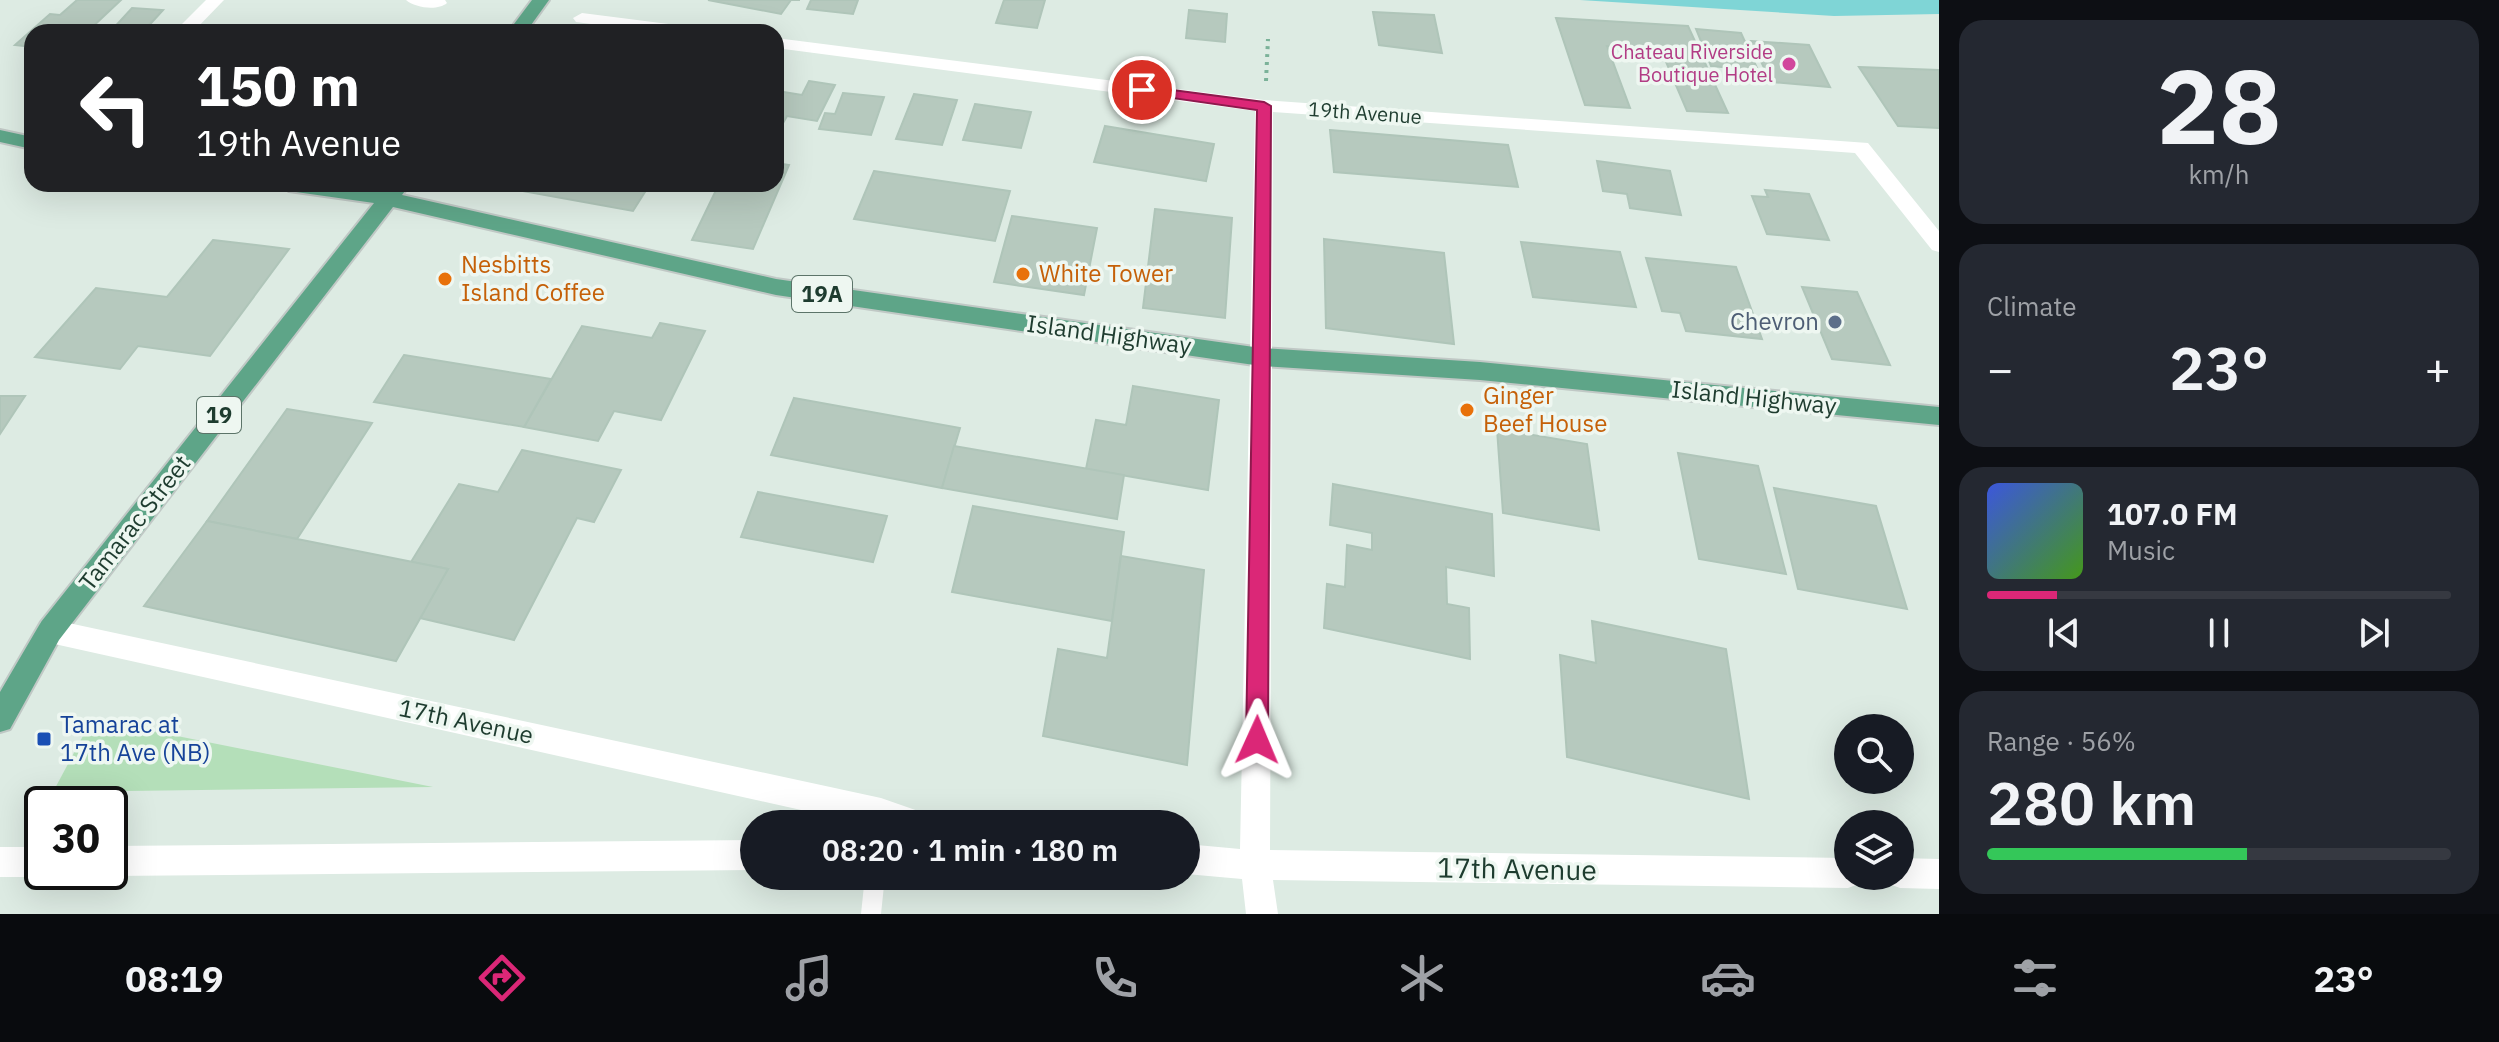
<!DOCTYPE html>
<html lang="en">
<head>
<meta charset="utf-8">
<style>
	:root { --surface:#171b24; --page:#242831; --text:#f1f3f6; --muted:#9ea1a6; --line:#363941; --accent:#db2777 }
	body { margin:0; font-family:"IBM Plex Sans",sans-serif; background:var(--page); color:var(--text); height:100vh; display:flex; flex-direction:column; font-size:30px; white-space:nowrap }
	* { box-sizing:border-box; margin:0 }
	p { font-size:26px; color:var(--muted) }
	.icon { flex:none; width:44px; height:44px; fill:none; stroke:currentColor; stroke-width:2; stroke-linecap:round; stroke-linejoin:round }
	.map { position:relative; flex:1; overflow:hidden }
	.details { display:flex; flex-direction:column; gap:20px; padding:20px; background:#0d0f14; width:560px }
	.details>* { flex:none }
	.banner { position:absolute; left:24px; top:24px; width:760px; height:168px; border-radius:24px; box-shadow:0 8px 32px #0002; background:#202124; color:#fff; overflow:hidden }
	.fabs { position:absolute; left:1834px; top:714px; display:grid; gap:16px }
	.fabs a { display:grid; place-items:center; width:80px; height:80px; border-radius:50%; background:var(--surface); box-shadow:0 8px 32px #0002; font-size:40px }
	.speed { position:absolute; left:24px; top:786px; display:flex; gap:16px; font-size:40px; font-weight:700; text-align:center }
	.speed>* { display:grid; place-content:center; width:104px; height:104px; border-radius:50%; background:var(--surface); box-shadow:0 8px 32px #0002; line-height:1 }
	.speed .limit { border:4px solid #111; border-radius:12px; background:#fff; color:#111 }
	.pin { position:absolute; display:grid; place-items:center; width:68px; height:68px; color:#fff; margin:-34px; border:4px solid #fff; border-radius:50%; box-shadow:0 2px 8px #0007 }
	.me { position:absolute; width:88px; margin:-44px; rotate:1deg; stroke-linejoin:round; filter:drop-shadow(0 0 6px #0008) }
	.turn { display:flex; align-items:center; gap:28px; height:168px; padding:0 40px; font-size:36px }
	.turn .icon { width:104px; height:104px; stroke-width:2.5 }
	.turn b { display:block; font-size:56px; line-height:68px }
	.big { font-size:60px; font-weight:600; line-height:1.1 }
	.details .tile { flex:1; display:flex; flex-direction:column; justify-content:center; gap:12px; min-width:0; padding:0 28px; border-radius:24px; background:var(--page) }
	.details .dial { align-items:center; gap:0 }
	.dial b { font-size:104px; line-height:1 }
	.song { display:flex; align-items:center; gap:24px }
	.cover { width:96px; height:96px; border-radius:12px; background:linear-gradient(135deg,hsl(230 70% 55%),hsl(100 70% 35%)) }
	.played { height:8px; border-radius:4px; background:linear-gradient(90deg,var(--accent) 15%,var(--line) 15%) }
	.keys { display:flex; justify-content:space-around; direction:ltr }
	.heat { display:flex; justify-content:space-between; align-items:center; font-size:44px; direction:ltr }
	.charge { height:12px; border-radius:6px; background:linear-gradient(90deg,#34c759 56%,var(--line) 0) }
	.trip { position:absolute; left:740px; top:810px; width:460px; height:80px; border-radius:40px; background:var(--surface); box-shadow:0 8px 32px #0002; font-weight:600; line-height:80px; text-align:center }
	.tabs { display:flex; height:128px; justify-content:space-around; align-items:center; background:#090b0e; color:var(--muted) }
	.tabs .icon { width:56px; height:56px }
	.tabs .selected { color:var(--accent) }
	.tabs b { font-size:36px; color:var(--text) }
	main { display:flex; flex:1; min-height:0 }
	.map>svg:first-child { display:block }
	.green { fill:#b4dfb9 }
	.water { fill:#7fd5d6 }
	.building { fill:#b6c9be; stroke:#afc5b9; stroke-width:2 }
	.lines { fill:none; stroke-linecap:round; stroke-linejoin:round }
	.primary-casing { stroke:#c0c8c5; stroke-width:4 }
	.path { stroke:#7bb299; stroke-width:4; stroke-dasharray:3 5; stroke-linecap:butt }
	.service { fill:#fff; fill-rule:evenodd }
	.minor { fill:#fff; fill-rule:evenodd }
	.primary { fill:#5ea588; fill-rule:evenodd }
	.route { fill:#db2777; stroke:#8e194d; stroke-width:2 }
	.hotel-dot { fill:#d1479c; stroke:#eef7f1; stroke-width:3 }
	.food-dot { fill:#e8710a; stroke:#eef7f1; stroke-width:3 }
	.service-dot { fill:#5c6f8a; stroke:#eef7f1; stroke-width:3 }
	.transit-dot { fill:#1a4fb4; stroke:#eef7f1; stroke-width:3 }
	.labels { text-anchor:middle; stroke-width:7; stroke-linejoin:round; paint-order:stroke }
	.far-hotel-label { font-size:20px; fill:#b23c85; stroke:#eef7f1; text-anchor:end }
	.far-street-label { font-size:20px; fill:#1e3c2f; stroke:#eef7f1 }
	.shield { fill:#eef7f1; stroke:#5c7469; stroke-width:2 }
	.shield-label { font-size:22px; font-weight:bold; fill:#1e3c2f }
	.food-label { font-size:24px; fill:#c56008; stroke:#eef7f1; text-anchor:start }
	.service-label { font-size:24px; fill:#4e5e75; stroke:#eef7f1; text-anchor:end }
	.street-label { font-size:24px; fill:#1e3c2f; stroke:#eef7f1 }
	.transit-label { font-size:24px; fill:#164399; stroke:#eef7f1; text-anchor:start }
	.near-street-label { font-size:28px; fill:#1e3c2f; stroke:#eef7f1 }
</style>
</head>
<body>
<main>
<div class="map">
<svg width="1939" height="914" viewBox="0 0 1939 914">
	<rect width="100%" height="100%" fill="#ddebe3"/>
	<path class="green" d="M92 719 433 787 53 792Z"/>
	<path class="water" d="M1580 0H1939V14L1834 16Z"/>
	<g class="building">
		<path d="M77 0H121L87 32H32V47L15 45 50 14 60 15Z"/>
		<path d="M708 0H800H791L781 14Z"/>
		<path d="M811 0H858L853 14 807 9Z"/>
		<path d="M1004 0H1045L1037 28 996 23Z"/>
		<path d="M132 8 163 10 143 32H110Z"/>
		<path d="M1189 10 1227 14 1225 42 1186 38Z"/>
		<path d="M1373 12 1434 15 1442 53 1379 45Z"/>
		<path d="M1556 18 1688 26 1728 113 1687 111 1661 50 1607 46 1630 108 1585 105Z"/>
		<path d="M1696 29 1741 33 1758 70 1711 66Z"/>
		<path d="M1751 41 1809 45 1830 87 1771 82Z"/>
		<path d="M1859 67 1939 70V128L1898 126Z"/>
		<path d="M809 81 835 85 817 121 787 116 782 125 776 124 777 91 802 95Z"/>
		<path d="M843 93 884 97 871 135 819 129 825 113 835 114Z"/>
		<path d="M914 94 957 100 942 145 896 139Z"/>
		<path d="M975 104 1031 112 1021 148 963 140Z"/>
		<path d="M1105 126 1214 144 1206 181 1094 162Z"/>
		<path d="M1330 130 1508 145 1518 187 1334 172Z"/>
		<path d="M1597 161 1670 171 1681 215 1630 208 1627 194 1603 191Z"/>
		<path d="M776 163 789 165 753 249 692 240 719 184H776Z"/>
		<path d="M874 171 1010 191 995 241 854 219Z"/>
		<path d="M516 184H650L633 211 512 189Z"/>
		<path d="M1765 190 1809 194 1829 240 1767 234 1752 196 1768 197Z"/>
		<path d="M1155 209 1232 218 1225 318 1143 308Z"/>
		<path d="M1012 216 1097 228 1084 295 994 282Z"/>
		<path d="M1324 239 1444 253 1454 344 1326 328Z"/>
		<path d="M213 240 289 249 210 356 138 346 120 369 35 357 96 288 167 297Z"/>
		<path d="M1521 242 1620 252 1636 307 1533 297Z"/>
		<path d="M1646 258 1736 267 1762 339 1686 331 1680 313 1662 311Z"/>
		<path d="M1802 287 1857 292 1890 365 1832 359Z"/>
		<path d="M660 323 705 331 661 420 614 411 598 441 524 427 582 326 652 338Z"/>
		<path d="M404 355 551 379 524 427 374 402Z"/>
		<path d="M1133 386 1219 400 1208 490 1086 469 1096 420 1126 425Z"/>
		<path d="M0 396H25L0 434Z"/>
		<path d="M794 398 960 428 942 488 771 455Z"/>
		<path d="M287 409 372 423 297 539 207 521Z"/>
		<path d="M1497 429 1587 444 1599 530 1503 513Z"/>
		<path d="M954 446 1124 475 1117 519 942 488Z"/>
		<path d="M522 450 621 470 594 522 577 518 514 640 420 618 448 569 411 562 459 484 498 492Z"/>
		<path d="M1678 453 1758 466 1786 574 1699 559Z"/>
		<path d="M1333 484 1492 514 1494 576 1446 567 1447 604 1469 608 1470 659 1324 628 1327 584 1345 587 1347 545 1372 550V533L1330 525Z"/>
		<path d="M1774 488 1876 506 1907 609 1798 589Z"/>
		<path d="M758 492 887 516 873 562 741 537Z"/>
		<path d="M973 506 1124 532 1112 621 952 592Z"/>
		<path d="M207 521 297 539 448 569 396 661 144 606Z"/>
		<path d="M1121 556 1204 570 1187 765 1043 736 1058 649 1107 658Z"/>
		<path d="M1592 621 1726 649 1749 799 1567 757 1560 655 1596 663Z"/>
	</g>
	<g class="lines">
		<defs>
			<g id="primary">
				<path d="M532 0H549L526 32H508Z"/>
				<path d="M0 130 32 137V149L0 142Z"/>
				<path d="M279 184H334L383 191 389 184H410L402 195 776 279 1261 348 1480 362 1939 407V425L1480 380 1261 366 776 295 393 207 59 640 10 729 0 732V692L41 622 374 203 289 191Z"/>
			</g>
		</defs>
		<use href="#primary" class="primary-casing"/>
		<path class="path" d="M1266 81 1268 39"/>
		<path class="service" d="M865 876H885L881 914H861Z"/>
		<g class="minor">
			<path d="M206 0H224L193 32H174Z"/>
			<path d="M406 0H445L447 3C438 11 415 8 406 0Z"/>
			<path d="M582 13 692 27 701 32H651L576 22 573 18Z"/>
			<path d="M776 38 1264 100 1868 143 1939 231V252L1932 250 1855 153 1273 112 1270 850 1848 858V876H1862L1859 884 1848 888 1273 880 1278 914H1246L1242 879 1186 874V844L1240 849 1255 111 776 48Z"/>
			<path d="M50 619 881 798 924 813 928 824H864L50 643 41 640 37 631 41 622Z"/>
			<path d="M754 840V870L110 876 100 872H110V846Z"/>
			<path d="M0 847H42V872L53 873 42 877H0Z"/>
			<path d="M1900 858 1939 859V889L1900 888 1889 884 1886 876H1900Z"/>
		</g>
		<use href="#primary" class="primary"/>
	</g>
	<path class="route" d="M1142 86 1264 102 1271 106 1268 740 1264 747 1257 750 1249 747 1246 740 1257 110 1137 93V87Z"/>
	<circle class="hotel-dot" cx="1789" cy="64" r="8"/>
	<g class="food-dot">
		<circle cx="1023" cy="274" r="8"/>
		<circle cx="445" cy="279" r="8"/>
		<circle cx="1467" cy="410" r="8"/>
	</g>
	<circle class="service-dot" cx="1835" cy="322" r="8"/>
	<rect class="transit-dot" x="36" y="731" width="16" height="16" rx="4"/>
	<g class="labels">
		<g class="far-hotel-label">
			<text x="1773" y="59">Chateau Riverside<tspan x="1773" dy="23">Boutique Hotel</tspan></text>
		</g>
		<g class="far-street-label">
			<text transform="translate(1365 113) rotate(4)" y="7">19th Avenue</text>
		</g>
		<g class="shield">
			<rect x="792" y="276" width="60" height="36" rx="6"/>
			<rect x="197" y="397" width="44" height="36" rx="6"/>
		</g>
		<g class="shield-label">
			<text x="822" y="302">19A</text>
			<text x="219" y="423">19</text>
		</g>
		<g class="food-label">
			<text x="461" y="273">Nesbitts<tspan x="461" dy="28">Island Coffee</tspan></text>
			<text x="1039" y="282">White Tower</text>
			<text x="1483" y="404">Ginger<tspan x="1483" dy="28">Beef House</tspan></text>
		</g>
		<g class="service-label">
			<text x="1819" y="330">Chevron</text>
		</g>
		<g class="street-label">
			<text transform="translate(1109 335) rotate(8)" y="8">Island Highway</text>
			<text transform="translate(1754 398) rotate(6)" y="8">Island Highway</text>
			<text transform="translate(135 523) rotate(-52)" y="8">Tamarac Street</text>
			<text transform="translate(466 722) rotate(12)" y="8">17th Avenue</text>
		</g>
		<g class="transit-label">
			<text x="60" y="733">Tamarac at<tspan x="60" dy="28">17th Ave (NB)</tspan></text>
		</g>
		<g class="near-street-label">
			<text transform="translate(1517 869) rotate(1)" y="10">17th Avenue</text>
		</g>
	</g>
</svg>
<div class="fabs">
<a><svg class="icon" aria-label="search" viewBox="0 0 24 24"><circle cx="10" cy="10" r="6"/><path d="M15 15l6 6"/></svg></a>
<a><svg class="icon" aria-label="layers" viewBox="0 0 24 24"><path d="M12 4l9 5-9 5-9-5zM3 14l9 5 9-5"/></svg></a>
</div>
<div class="speed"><div class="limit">30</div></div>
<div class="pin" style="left:1142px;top:90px;background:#d93025"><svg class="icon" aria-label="arrive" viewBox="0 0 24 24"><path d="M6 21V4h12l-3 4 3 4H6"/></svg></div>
<svg class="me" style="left:1257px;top:740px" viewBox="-20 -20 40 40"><path d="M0-17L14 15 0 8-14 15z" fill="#db2777" stroke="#fff" stroke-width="4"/></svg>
<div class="trip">08:20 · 1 min · 180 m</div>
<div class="banner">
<div class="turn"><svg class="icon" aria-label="left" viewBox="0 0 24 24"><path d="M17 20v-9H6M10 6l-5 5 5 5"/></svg><div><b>150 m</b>19th Avenue</div></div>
</div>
</div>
<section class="details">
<div class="tile dial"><b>28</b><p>km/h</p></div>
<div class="tile"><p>Climate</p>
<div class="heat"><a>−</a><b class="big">23°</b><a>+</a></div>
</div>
<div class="tile">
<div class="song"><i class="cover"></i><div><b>107.0 FM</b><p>Music</p></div></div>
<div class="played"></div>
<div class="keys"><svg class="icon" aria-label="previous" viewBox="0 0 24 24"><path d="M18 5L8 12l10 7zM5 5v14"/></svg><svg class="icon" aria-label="pause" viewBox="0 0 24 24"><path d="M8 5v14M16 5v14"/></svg><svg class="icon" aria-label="next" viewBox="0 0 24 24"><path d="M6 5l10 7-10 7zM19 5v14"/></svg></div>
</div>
<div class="tile"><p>Range · 56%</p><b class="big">280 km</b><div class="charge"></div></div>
</section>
</main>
<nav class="tabs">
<b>08:19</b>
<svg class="icon selected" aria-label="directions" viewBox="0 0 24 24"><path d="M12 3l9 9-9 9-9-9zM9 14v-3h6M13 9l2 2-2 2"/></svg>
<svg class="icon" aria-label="music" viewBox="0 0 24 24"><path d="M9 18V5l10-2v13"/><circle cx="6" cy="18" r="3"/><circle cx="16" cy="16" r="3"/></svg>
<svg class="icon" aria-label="phone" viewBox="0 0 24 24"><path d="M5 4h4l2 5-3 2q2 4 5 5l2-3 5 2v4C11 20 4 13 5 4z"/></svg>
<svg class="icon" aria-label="climate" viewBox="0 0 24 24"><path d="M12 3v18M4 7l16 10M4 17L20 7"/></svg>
<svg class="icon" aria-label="car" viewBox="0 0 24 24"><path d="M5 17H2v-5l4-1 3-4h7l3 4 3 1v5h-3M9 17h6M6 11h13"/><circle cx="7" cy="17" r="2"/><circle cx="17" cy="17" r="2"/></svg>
<svg class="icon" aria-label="filters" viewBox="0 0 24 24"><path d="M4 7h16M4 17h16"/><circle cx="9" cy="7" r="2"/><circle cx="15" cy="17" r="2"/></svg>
<b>23°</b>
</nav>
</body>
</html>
